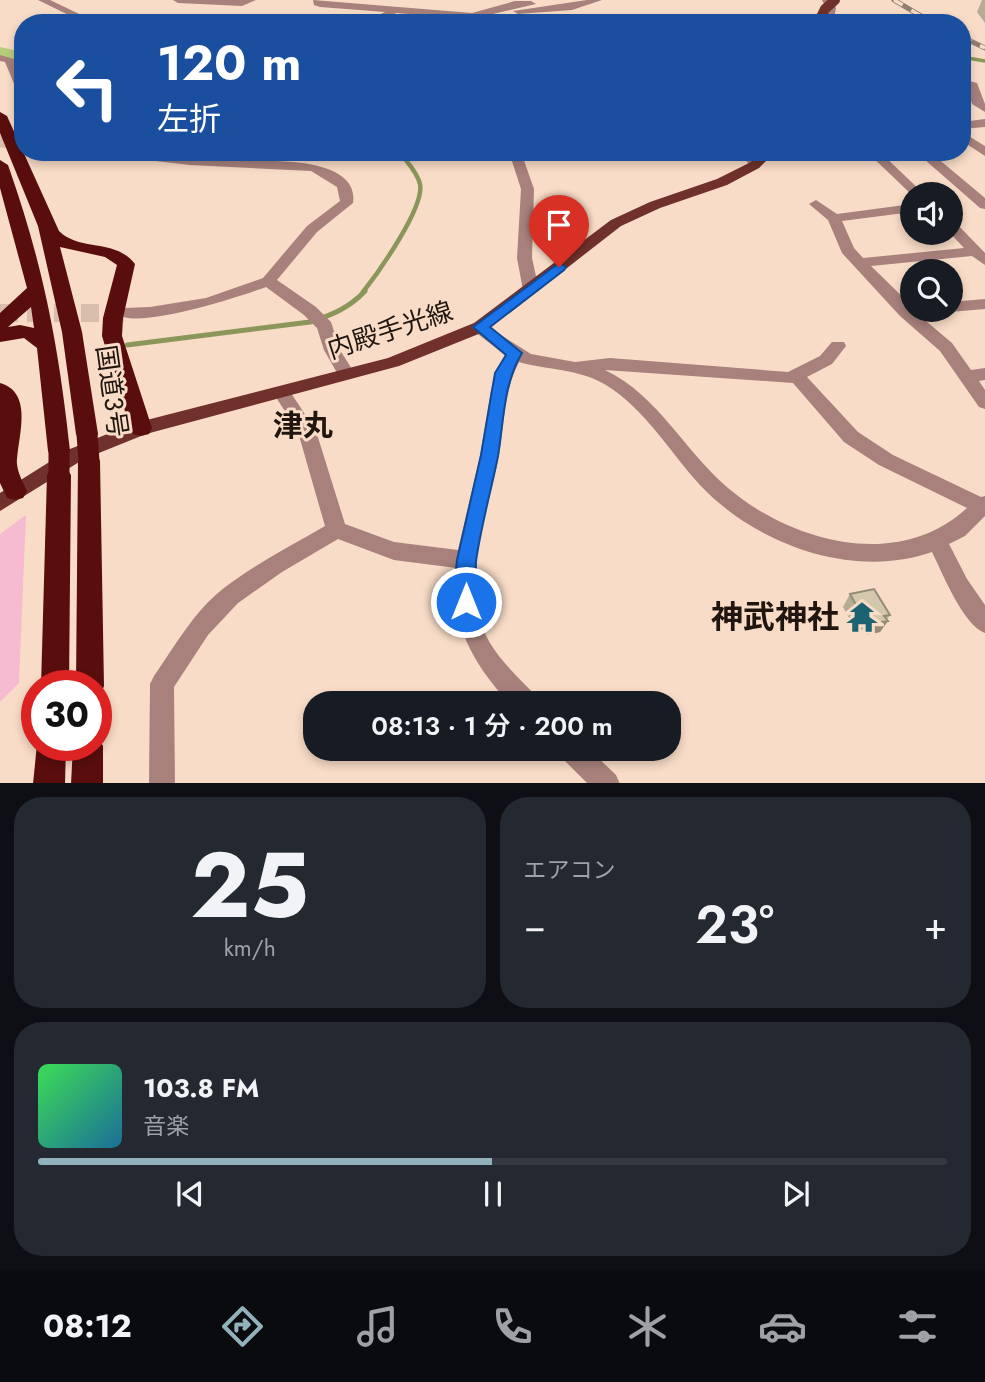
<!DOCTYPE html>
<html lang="ja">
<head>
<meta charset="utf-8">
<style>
	:root { --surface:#171b24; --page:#242831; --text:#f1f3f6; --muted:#9ea1a6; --line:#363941; --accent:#91b2bb }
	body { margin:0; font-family:Jost,"Noto Sans JP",sans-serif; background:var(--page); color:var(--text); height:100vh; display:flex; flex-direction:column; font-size:26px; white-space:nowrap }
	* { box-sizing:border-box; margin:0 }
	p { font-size:23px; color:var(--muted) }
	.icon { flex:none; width:38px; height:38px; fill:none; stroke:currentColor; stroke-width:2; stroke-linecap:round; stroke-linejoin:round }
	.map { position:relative; height:783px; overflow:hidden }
	.panel { display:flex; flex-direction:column; gap:14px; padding:14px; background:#0d0f14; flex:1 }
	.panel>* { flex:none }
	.hud { position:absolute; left:14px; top:14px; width:957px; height:147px; border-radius:28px; box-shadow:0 4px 10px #0003; background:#1a4fa0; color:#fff; overflow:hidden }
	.tools { position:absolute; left:900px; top:182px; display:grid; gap:14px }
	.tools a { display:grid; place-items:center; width:63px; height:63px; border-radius:50%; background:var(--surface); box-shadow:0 4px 10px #0003; font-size:35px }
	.speed { position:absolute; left:21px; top:670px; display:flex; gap:14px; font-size:35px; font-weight:700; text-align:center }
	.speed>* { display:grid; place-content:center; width:91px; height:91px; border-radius:50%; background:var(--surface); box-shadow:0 4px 10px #0003; line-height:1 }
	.speed .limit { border:10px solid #d22; background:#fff; color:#111 }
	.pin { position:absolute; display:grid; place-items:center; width:60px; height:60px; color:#fff; margin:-72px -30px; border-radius:50% 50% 50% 0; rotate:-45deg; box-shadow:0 0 7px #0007 }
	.pin .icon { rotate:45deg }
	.me { position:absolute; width:77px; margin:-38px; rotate:0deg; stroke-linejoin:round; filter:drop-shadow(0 0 5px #0008) }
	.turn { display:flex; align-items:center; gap:24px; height:147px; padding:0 28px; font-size:32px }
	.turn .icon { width:91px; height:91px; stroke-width:2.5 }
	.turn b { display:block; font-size:49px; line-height:60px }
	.big { font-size:52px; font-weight:600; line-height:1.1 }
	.panel .widget { flex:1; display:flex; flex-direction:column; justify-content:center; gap:10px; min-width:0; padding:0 24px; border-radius:28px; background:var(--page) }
	.panel .dial { align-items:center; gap:0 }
	.dial b { font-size:91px; line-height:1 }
	.song { display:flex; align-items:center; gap:21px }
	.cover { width:84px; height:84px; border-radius:10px; background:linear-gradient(135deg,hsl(130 70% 55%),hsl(200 70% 35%)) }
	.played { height:7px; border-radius:4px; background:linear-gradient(90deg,var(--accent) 50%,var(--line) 50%) }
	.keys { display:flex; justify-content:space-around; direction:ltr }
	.heat { display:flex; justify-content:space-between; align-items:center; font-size:38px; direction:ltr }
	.panel .tiles { flex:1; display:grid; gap:14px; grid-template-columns:1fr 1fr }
	.widget:last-child { grid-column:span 2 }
	.trip { position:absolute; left:303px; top:691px; width:378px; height:70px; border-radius:28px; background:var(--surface); box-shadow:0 4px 10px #0003; font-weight:600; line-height:70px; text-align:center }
	.dock { display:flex; height:112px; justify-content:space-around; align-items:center; background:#090b0e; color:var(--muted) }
	.dock .icon { width:49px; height:49px }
	.dock .selected { color:var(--accent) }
	.dock b { font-size:32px; color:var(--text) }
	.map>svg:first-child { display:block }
	.green { fill:#f6bbd1 }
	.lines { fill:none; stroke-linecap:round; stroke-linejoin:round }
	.stream-far2 { stroke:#8a965a; stroke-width:3.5 }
	.stream-far1 { stroke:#8a965a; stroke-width:4.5 }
	.stream { stroke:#8a965a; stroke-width:5 }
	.river { fill:#b7cd7a; fill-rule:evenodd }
	.minor-tunnel-far1 { stroke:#d8beab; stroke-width:13; stroke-dasharray:13 7; stroke-linecap:butt }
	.minor-tunnel { stroke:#d8beab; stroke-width:18; stroke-dasharray:18 9; stroke-linecap:butt }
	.minor { fill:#a8817c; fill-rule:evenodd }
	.major { fill:#70302b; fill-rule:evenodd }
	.highway { fill:#5a0d0d; fill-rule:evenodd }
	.rail-casing { stroke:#917e6f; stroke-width:5 }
	.rail { stroke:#f8dcc7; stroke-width:3.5; stroke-dasharray:10; stroke-linecap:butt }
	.major-bridge { stroke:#70302b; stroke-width:10 }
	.highway-bridge { stroke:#5a0d0d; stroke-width:21 }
	.wall { fill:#b5ac93 }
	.shaded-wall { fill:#948c78 }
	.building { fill:#d3c8ab; stroke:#948c78; stroke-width:2 }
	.route { fill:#1a73e8; stroke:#114b97; stroke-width:2 }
	.labels { text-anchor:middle; stroke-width:6; stroke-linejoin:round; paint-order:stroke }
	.street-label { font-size:26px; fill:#20160f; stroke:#f8dcc7 }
	.quarter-label { font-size:30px; font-weight:bold; fill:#20160f; stroke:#f8dcc7 }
	.near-poi-label { font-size:32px; font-weight:bold; fill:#20160f; stroke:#f8dcc7; text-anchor:end }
</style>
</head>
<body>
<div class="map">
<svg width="985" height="784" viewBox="0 0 985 784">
	<rect width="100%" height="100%" fill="#f8dcc7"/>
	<path class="green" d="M26 515 19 683 0 702V534Z"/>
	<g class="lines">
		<path class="stream-far2" d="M962 57 985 61"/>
		<path class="stream-far1" d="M363 292C378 273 425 207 420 184 418 173 406 161 400 152"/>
		<path class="stream" d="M127 345 310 322C332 315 349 308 365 291"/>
		<path class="river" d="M0 47 23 52V62L0 57Z"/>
		<path class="minor-tunnel-far1" d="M0 141 23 143"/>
		<path class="minor-tunnel" d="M0 313H124"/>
		<g class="minor">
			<path d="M38 0H50L98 23H85Z"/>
			<path d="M173 0H256L242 6 178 3Z"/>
			<path d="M313 0 472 13 515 1H531L536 4 472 19 396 13 382 23H362L385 12 320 7 314 5Z"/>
			<path d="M587 0H602L572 10 518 14 513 11Z"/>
			<path d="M822 0H832L836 8 833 23H823L826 8Z"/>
			<path d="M276 16 314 20 319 23 273 21 271 19Z"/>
			<path d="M0 55 14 59 23 78V94L17 91 5 62 0 61Z"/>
			<path d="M962 79 977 83 985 104V112L972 104 967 86 962 85Z"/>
			<path d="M985 119V127L962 129V122Z"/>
			<path d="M962 132 985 146V156L962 141Z"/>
			<path d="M106 152 294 162C317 164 358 172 353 203L317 232 277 280 316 307 331 322 340 350 355 374 352 378H340L324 350 317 328 304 315 266 287C242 296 134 332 116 313L124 308 150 307 206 298 263 278 307 226 340 201 337 187 311 171 190 165 112 156Z"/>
			<path d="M509 152H521L534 189 532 258 539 290 531 295 523 290 517 258 521 189Z"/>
			<path d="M741 152H753L761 165 759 168H751Z"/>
			<path d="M867 152H880L924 194 912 195Z"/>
			<path d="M916 152H930L985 198V209L980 208Z"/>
			<path d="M816 200 837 214 912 204V212L842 221 854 248 863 258 964 248 950 233V221L955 222 985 253V265L972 256 871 266 912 306V310H936L934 314 920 316 952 343 971 370 985 368V380L979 381 985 390V409L979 407 940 351 900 316 842 253 828 220 809 204Z"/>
			<path d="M985 299V309L950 312 944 310H950V302Z"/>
			<path d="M480 322 531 354 575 362 610 358 788 372 820 356 832 342H844L846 346 832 364 807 377 858 432 893 455 981 497 985 496V516L965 536 949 544 967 579 985 605V633C963 625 943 574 932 552 853 580 755 544 700 485 669 451 645 409 606 385 580 369 547 370 519 362 504 391 504 424 499 455 488 514 457 587 490 643 502 663 520 679 536 696L539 704H510C474 665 449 623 456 568L394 560 338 539 282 572 238 603 208 635 174 687 175 784H149L150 684 154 676C175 646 194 611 224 588 255 564 291 546 325 526L298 432 272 391 275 387H287L316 431 345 524 394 542 458 550 480 456 491 390 505 355 474 331 472 327 474 323ZM605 370 793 383 844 442 879 465 967 508C899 571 793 543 728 488 684 451 659 396 605 370Z"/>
			<path d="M558 749H589L616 775 620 784H588L562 758Z"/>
		</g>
		<path class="major" d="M762 152H775L759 168 727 185 660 208 621 226 486 331 399 366 146 434 84 459 0 511V493L70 449 135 423 388 358 474 323 611 220 650 202 717 179 751 162Z"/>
		<g class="highway">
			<path d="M0 112 7 116 59 231C80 252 115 238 135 264L123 318 122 336 152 428 149 434 141 436 133 434 130 428 102 336 103 318 117 265 105 257 60 247 82 332 98 434 95 440 87 442 79 440 76 434 62 332 38 226 0 133Z"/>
			<path d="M0 160 8 165C43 264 59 347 70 451L67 457 59 460 51 457 48 451 37 348 24 338 0 342V313L27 288 0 188ZM31 307 34 328 20 325 8 327Z"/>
			<path d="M0 383C35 393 17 439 17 464 18 474 23 482 27 491L23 498 15 500 7 498 0 483Z"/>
			<path d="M89 452 97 455 100 461 104 686 100 696 96 697V686H76L78 461 81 455Z"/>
			<path d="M59 466 67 469 71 475 69 686H41L47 475 51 469Z"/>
			<path d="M96 734 103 746V784H71L73 746H96Z"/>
			<path d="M37 744 66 746 65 784H33Z"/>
		</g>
		<defs>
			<g id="rail">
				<path d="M894 0 933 23"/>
				<path d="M962 37 985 48"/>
			</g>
		</defs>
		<use href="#rail" class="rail-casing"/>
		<use href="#rail" class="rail"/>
		<path class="major-bridge" d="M818 23 825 9 835 0"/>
		<g class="highway-bridge">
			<path d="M87 434 89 461"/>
			<path d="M59 451V475"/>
		</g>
	</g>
	<g class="wall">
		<path d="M982 0H985V23L977 12Z"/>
		<path d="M850 594 890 615 887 619 888 621 880 632 867 635 863 629 856 631 843 607Z"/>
	</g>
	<g class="shaded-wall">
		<path d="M871 618 863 629 856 631 864 619Z"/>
		<path d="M888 621 880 632 867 635 875 623Z"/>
	</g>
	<path class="building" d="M874 589 890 615 884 616 888 621 875 623 871 618 864 619 850 594Z"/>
	<path class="route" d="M559 263 566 267 564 270 490 327 522 353C503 385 504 420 498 456 491 491 481 526 476 561 475 575 478 598 473 608L466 611 459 608 454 587 457 560 481 455 495 373 506 355 473 327Z"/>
	<defs>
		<symbol id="temple-bare" viewBox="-9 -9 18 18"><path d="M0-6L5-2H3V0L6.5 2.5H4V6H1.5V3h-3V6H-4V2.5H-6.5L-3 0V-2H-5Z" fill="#1c6372" stroke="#f8dcc7" stroke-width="2.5" paint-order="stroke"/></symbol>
	</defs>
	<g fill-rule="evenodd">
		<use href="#temple-bare" x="840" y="595" width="44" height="44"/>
	</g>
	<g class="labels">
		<g class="street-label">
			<text transform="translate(390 330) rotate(-18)" y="9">内殿手光線</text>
			<text transform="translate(112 391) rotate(82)" y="9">国道3号</text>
		</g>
		<g class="quarter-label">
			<text x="303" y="436">津丸</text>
		</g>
		<g class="near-poi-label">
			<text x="839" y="628">神武神社</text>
		</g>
	</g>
</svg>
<div class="tools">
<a><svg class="icon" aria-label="sound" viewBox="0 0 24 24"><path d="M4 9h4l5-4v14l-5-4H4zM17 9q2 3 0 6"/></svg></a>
<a><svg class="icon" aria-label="search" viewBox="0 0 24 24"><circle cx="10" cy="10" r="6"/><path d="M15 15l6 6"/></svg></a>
</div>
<div class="speed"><div class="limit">30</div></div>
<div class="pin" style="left:559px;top:267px;background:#d93025"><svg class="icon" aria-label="arrive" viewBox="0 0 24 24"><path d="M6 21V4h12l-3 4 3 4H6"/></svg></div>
<svg class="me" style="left:466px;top:602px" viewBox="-20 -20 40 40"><circle r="17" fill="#1a73e8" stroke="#fff" stroke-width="3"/><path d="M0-11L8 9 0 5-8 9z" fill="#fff"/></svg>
<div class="trip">08:13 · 1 分 · 200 m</div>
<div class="hud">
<div class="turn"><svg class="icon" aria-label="left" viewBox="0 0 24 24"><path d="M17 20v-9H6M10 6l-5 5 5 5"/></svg><div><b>120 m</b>左折</div></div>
</div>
</div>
<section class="panel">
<div class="tiles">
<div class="widget dial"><b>25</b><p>km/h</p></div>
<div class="widget"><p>エアコン</p>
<div class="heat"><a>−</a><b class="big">23°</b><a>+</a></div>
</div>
<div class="widget">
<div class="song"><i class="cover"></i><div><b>103.8 FM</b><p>音楽</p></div></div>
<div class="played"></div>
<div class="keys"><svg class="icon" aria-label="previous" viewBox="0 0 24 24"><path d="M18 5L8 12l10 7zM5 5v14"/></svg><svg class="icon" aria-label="pause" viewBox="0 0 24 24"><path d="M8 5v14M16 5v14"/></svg><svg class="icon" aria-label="next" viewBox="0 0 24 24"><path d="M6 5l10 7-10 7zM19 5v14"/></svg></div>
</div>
</div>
</section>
<nav class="dock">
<b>08:12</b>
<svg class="icon selected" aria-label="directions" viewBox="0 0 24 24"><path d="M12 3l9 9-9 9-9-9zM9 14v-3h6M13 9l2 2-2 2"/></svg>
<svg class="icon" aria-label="music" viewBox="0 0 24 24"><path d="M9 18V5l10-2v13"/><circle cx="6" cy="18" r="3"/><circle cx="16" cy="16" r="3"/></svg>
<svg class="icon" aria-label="phone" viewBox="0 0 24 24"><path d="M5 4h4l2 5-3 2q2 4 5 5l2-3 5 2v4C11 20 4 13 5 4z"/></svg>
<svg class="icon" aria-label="climate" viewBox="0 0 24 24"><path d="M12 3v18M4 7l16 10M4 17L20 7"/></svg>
<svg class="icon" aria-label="car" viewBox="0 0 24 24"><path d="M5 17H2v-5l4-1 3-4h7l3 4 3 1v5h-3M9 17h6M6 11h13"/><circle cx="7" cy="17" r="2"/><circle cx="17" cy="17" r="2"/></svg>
<svg class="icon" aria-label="filters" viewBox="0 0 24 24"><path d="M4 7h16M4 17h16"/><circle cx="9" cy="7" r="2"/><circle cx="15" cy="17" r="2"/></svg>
</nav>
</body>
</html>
